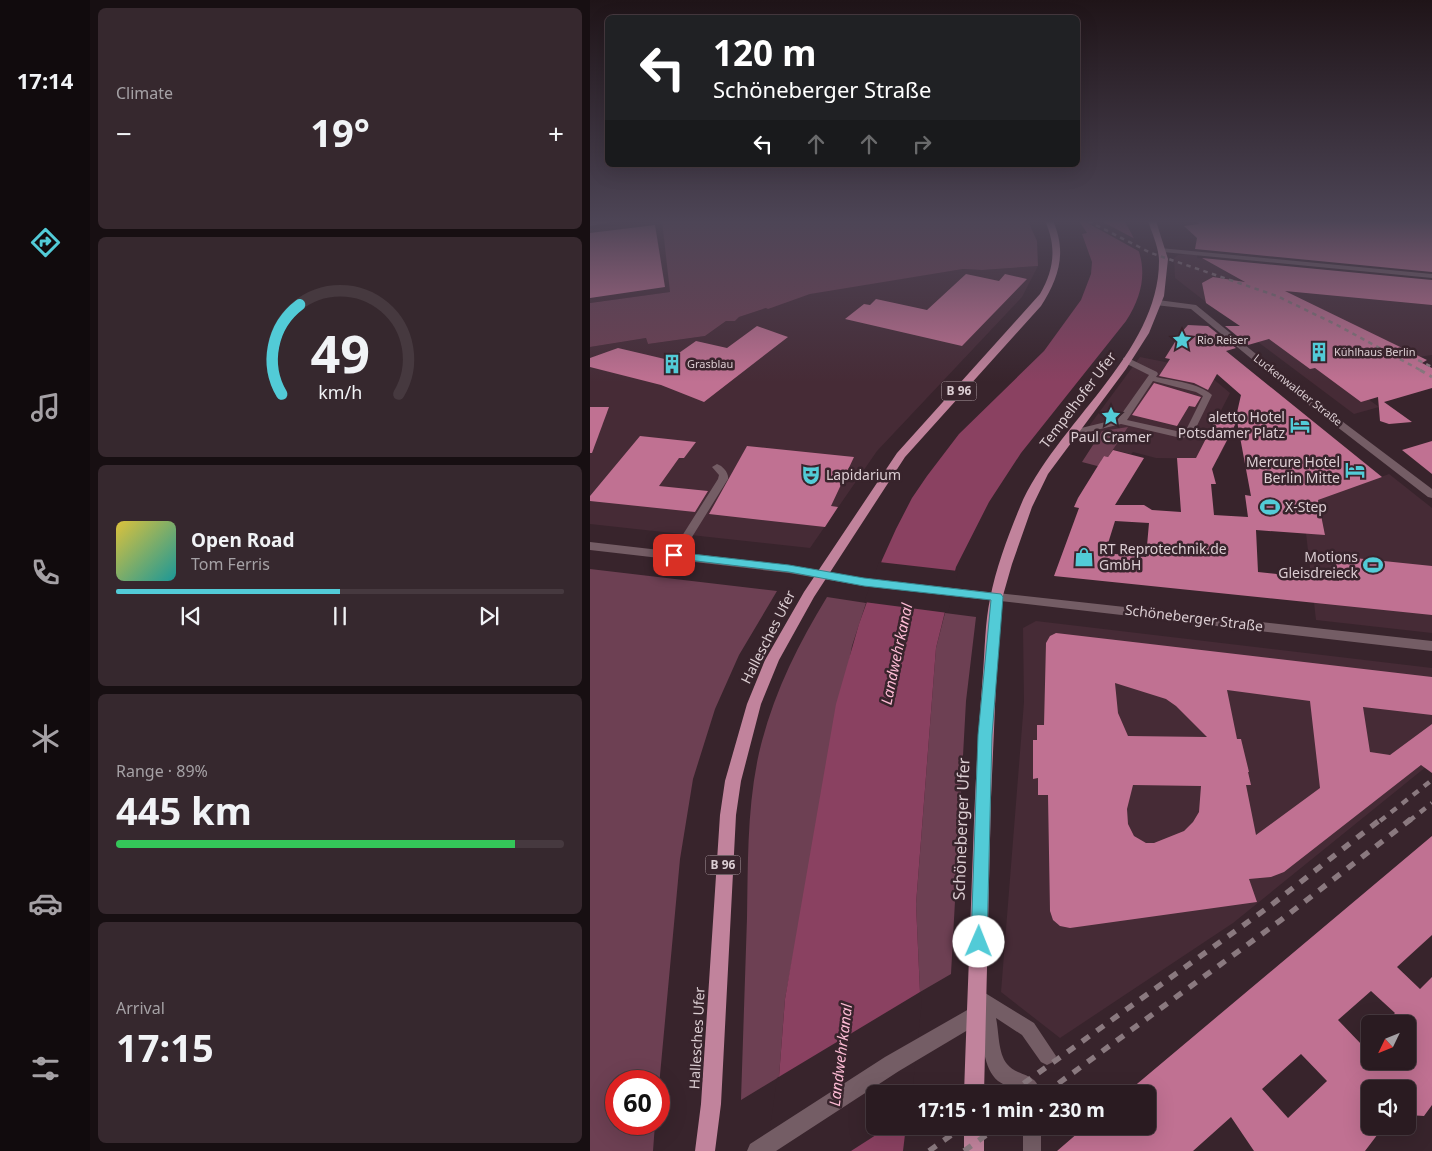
<!DOCTYPE html>
<html lang="en">
<head>
<meta charset="utf-8">
<style>
	:root { --surface:#2a1b21; --page:#36282e; --text:#f1f3f6; --muted:#a5a1a5; --line:#46393f; --accent:#52cbd7 }
	body { margin:0; font-family:"Noto Sans",sans-serif; background:var(--page); color:var(--text); height:100vh; display:flex; flex-direction:column; font-size:19px; white-space:nowrap }
	* { box-sizing:border-box; margin:0 }
	p { font-size:16px; color:var(--muted) }
	.icon { flex:none; width:28px; height:28px; fill:none; stroke:currentColor; stroke-width:2; stroke-linecap:round; stroke-linejoin:round }
	.map { position:relative; flex:1; overflow:hidden }
	.drawer { display:flex; flex-direction:column; gap:8px; padding:8px; background:#170f12; width:500px }
	.drawer>* { flex:none }
	.hud { position:absolute; left:15px; top:15px; width:475px; height:152px; border-radius:8px; box-shadow:0 5px 20px #0002,0 0 0 1px var(--line); background:#202124; color:#fff; overflow:hidden }
	.needle { width:32px; rotate:227deg }
	.controls { position:absolute; left:771px; top:1015px; display:grid; gap:10px }
	.controls a { display:grid; place-items:center; width:55px; height:55px; border-radius:8px; background:var(--surface); box-shadow:0 5px 20px #0002,0 0 0 1px var(--line); font-size:25px }
	.speed { position:absolute; left:15px; top:1070px; display:flex; gap:10px; font-size:25px; font-weight:700; text-align:center }
	.speed>* { display:grid; place-content:center; width:65px; height:65px; border-radius:50%; background:var(--surface); box-shadow:0 5px 20px #0002,0 0 0 1px var(--line); line-height:1 }
	.speed .limit { border:8px solid #d22; background:#fff; color:#111 }
	.pin { position:absolute; display:grid; place-items:center; width:42px; height:42px; color:#fff; margin:-21px; border-radius:10px; box-shadow:0 2px 8px #0006 }
	.me { position:absolute; width:55px; margin:-28px; rotate:1deg; stroke-linejoin:round; filter:drop-shadow(0 0 4px #0008) }
	.turn { display:flex; align-items:center; gap:18px; height:105px; padding:0 25px; font-size:22px }
	.turn .icon { width:65px; height:65px; stroke-width:2.5 }
	.turn b { display:block; font-size:35px; line-height:42px }
	.lanes { display:flex; align-items:center; height:48px; padding:0 25px; background:#0003; justify-content:center; gap:25px; direction:ltr }
	.lanes .off { opacity:.35 }
	.big { font-size:38px; font-weight:700; line-height:1.1 }
	.drawer .card { flex:1; display:flex; flex-direction:column; justify-content:center; gap:8px; min-width:0; padding:0 18px; border-radius:8px; background:var(--page) }
	.drawer .dial { align-items:center; gap:0 }
	.dial svg { height:130px; overflow:visible; fill:none; stroke:var(--line); stroke-width:7; stroke-linecap:round; text-anchor:middle }
	.dial text { fill:var(--text); stroke:none }
	.song { display:flex; align-items:center; gap:15px }
	.cover { width:60px; height:60px; border-radius:8px; background:linear-gradient(135deg,hsl(50 70% 55%),hsl(180 70% 35%)) }
	.played { height:5px; border-radius:2px; background:linear-gradient(90deg,var(--accent) 50%,var(--line) 50%) }
	.keys { display:flex; justify-content:space-around; direction:ltr }
	.heat { display:flex; justify-content:space-between; align-items:center; font-size:28px; direction:ltr }
	.charge { height:8px; border-radius:4px; background:linear-gradient(90deg,#34c759 89%,var(--line) 0) }
	.trip { position:absolute; left:276px; top:1085px; width:290px; height:50px; border-radius:8px; background:var(--surface); box-shadow:0 5px 20px #0002,0 0 0 1px var(--line); font-weight:700; line-height:50px; text-align:center }
	main { display:flex; flex:1; min-height:0 }
	.tabs { display:flex; flex-direction:column; width:90px; justify-content:space-around; align-items:center; background:#110b0d; color:var(--muted) }
	.tabs .icon { width:35px; height:35px }
	.tabs .current { color:var(--accent) }
	.tabs b { font-size:22px; color:var(--text) }
	.map>svg:first-child { display:block }
	.built { fill:#462b36 }
	.green { fill:#6d4053 }
	.water { fill:#8a4161 }
	.pier { fill:#38242c }
	.building { fill:#c07192; fill-rule:evenodd }
	.lines { fill:none; stroke-linecap:round; stroke-linejoin:round }
	.service { fill:#745d65; fill-rule:evenodd }
	.minor { fill:#745d65; fill-rule:evenodd }
	.tertiary { fill:#745d65; fill-rule:evenodd }
	.primary { fill:#c1839c; fill-rule:evenodd }
	.rail-far3 { stroke:#8a797f; stroke-width:2.5; stroke-dasharray:4.5 4.5; stroke-linecap:butt }
	.rail-far2 { stroke:#8a797f; stroke-width:3; stroke-dasharray:5.5 5.5; stroke-linecap:butt }
	.rail-far1 { stroke:#8a797f; stroke-width:4.5; stroke-dasharray:7 7; stroke-linecap:butt }
	.rail { stroke:#8a797f; stroke-width:5.5; stroke-dasharray:9 9; stroke-linecap:butt }
	.route { fill:#52cbd7; stroke:#35848c }
	.labels { text-anchor:middle; stroke-width:5; stroke-linejoin:round; paint-order:stroke }
	.far-poi-label { font-size:11px; fill:#dcced3; stroke:#38242c; text-anchor:start }
	.far-street-label { font-size:11px; fill:#dcced3; stroke:#38242c }
	.shield { fill:#38242c; stroke:#ab9ba1; stroke-width:1 }
	.shield-label { font-size:12px; font-weight:bold; fill:#dcced3 }
	.street-label { font-size:14px; fill:#dcced3; stroke:#38242c }
	.poi-label { font-size:14px; fill:#dcced3; stroke:#38242c; text-anchor:end }
	.water-label { font-size:15px; font-style:italic; fill:#fdbbd4; stroke:#38242c }
	.near-street-label { font-size:16px; fill:#dcced3; stroke:#38242c }
</style>
</head>
<body>
<main>
<nav class="tabs">
<b>17:14</b>
<svg class="icon current" aria-label="directions" viewBox="0 0 24 24"><path d="M12 3l9 9-9 9-9-9zM9 14v-3h6M13 9l2 2-2 2"/></svg>
<svg class="icon" aria-label="music" viewBox="0 0 24 24"><path d="M9 18V5l10-2v13"/><circle cx="6" cy="18" r="3"/><circle cx="16" cy="16" r="3"/></svg>
<svg class="icon" aria-label="phone" viewBox="0 0 24 24"><path d="M5 4h4l2 5-3 2q2 4 5 5l2-3 5 2v4C11 20 4 13 5 4z"/></svg>
<svg class="icon" aria-label="climate" viewBox="0 0 24 24"><path d="M12 3v18M4 7l16 10M4 17L20 7"/></svg>
<svg class="icon" aria-label="car" viewBox="0 0 24 24"><path d="M5 17H2v-5l4-1 3-4h7l3 4 3 1v5h-3M9 17h6M6 11h13"/><circle cx="7" cy="17" r="2"/><circle cx="17" cy="17" r="2"/></svg>
<svg class="icon" aria-label="filters" viewBox="0 0 24 24"><path d="M4 7h16M4 17h16"/><circle cx="9" cy="7" r="2"/><circle cx="15" cy="17" r="2"/></svg>
</nav>
<section class="drawer">
<div class="card"><p>Climate</p>
<div class="heat"><a>−</a><b class="big">19°</b><a>+</a></div>
</div>
<div class="card dial"><svg viewBox="0 0 100 80">
<path d="M14 69A42 42 0 1 1 86 69"/>
<path d="M14 69A42 42 0 0 1 25 14" stroke="#52cbd7"/>
<text x="50" y="56" font-size="32" font-weight="700">49</text>
<text x="50" y="72" font-size="11">km/h</text>
</svg></div>
<div class="card">
<div class="song"><i class="cover"></i><div><b>Open Road</b><p>Tom Ferris</p></div></div>
<div class="played"></div>
<div class="keys"><svg class="icon" aria-label="previous" viewBox="0 0 24 24"><path d="M18 5L8 12l10 7zM5 5v14"/></svg><svg class="icon" aria-label="pause" viewBox="0 0 24 24"><path d="M8 5v14M16 5v14"/></svg><svg class="icon" aria-label="next" viewBox="0 0 24 24"><path d="M6 5l10 7-10 7zM19 5v14"/></svg></div>
</div>
<div class="card"><p>Range · 89%</p><b class="big">445 km</b><div class="charge"></div></div>
<div class="card"><p>Arrival</p><b class="big">17:15</b></div>
</section>
<div class="map">
<svg width="842" height="1151" viewBox="0 0 842 1151">
	<rect width="100%" height="100%" fill="#38242c"/>
	<g class="built">
		<path d="M66 221H72L81 292 0 303V229Z"/>
		<path d="M596 254 607 255V258L842 282V355L738 370 789 407 764 414 668 342 734 324 684 300 630 313 585 278 584 258 588 255Z"/>
		<path d="M448 266 432 297 287 451 220 548 0 524V347L56 338 58 344 115 336 136 321H145L149 317 176 308 226 292 373 269 392 270Z"/>
		<path d="M550 357 590 365 603 362 640 393 622 428 641 433 628 459 566 458 543 452 541 454 488 441Z"/>
		<path d="M799 474 842 508V633L726 620 716 533 735 534 728 500Z"/>
		<path d="M446 621 842 668V762L643 923 470 1038 411 992 434 702 433 628Z"/>
	</g>
	<g class="green">
		<path d="M72 221H438L447 241 448 266 392 270 373 269 220 294 178 309 176 308 149 317 145 321H136L115 336 58 344 56 338 0 347V303L80 292Z"/>
		<path d="M538 427 518 457 514 456 511 461V467L492 462 512 431Z"/>
		<path d="M0 569 187 591 149 655 125 709 103 779 90 859 69 1086V1081H26V1124H65L63 1151H0Z"/>
		<path d="M237 597 276 603 262 646 195 999 189 1077 151 1100C153 1039 155 979 157 918 158 863 157 807 169 753 182 697 207 646 237 597Z"/>
		<path d="M355 613 386 617 376 701 361 974 330 992 326 904 346 648Z"/>
	</g>
	<path class="water" d="M489 221H534C557 256 559 285 536 321L431 453 399 502 366 567 346 648 326 904 330 992 319 1094H285V1126H316L313 1151H180L189 1077 195 999 246 704 269 624 292 560 306 529 322 498 337 476 369 434 454 351 491 300 501 274 502 262 492 234 497 233Z"/>
	<g class="pier">
		<path d="M494 221H511L549 241 552 253Z"/>
		<path d="M289 562 368 571 358 613 274 602Z"/>
		<path d="M330 992 332 1000 322 1094H285V1126H300L261 1151H177L187 1078Z"/>
	</g>
	<g class="building">
		<path d="M606 221H842V272L605 249 607 238 594 226 609 224Z"/>
		<path d="M65 225 75 287 0 298V233Z"/>
		<path d="M612 258 842 280V305L695 291 837 360 832 363 842 368V388L794 402 822 422 799 424 790 421 788 397 771 402 725 368 720 369 679 339 658 345 635 326H650L616 303 612 283 623 277 655 282Z"/>
		<path d="M376 274 409 281 415 274 437 279 372 346 255 319 274 304 280 305 286 299 337 310Z"/>
		<path d="M598 325 618 326 646 348 636 351 792 477 728 500 735 535 666 530 668 572 749 581 745 556 842 566V615L464 576 489 508 484 507 488 498 514 456 518 457 523 450 554 458 525 505H554L562 510 591 512 587 458H606L624 423 646 417 651 395 627 374 618 390 604 383 569 376 580 359 575 358 590 334ZM647 421 661 496 655 495 658 517 624 515 621 484H626L622 469ZM525 521 559 523 556 557 515 553Z"/>
		<path d="M167 326 198 337 114 402 71 385 0 367V358L28 348 79 360 106 341 137 348Z"/>
		<path d="M564 383 611 397 605 407 599 406 587 426 542 415Z"/>
		<path d="M0 407H19L2 453H0Z"/>
		<path d="M50 436 106 442 94 458H89L69 486 118 491 105 512 0 501V496Z"/>
		<path d="M842 441V474L812 450Z"/>
		<path d="M157 446 264 457 241 506 248 507 235 527 119 514Z"/>
		<path d="M466 633 842 677V715L773 707 780 752 800 755 842 724V773L831 765 694 872 681 877 659 879 667 902 480 928 470 926 463 920 460 911 458 795H448V778L443 779V740H447V725H454L456 643 460 636ZM525 683 576 699 586 706 617 737 538 736 528 713ZM637 690 720 701 730 788 666 835 656 785H661L658 772H659L651 739H647ZM543 785 611 786 609 812 603 822 594 831 564 843H556L544 836 538 824 537 809Z"/>
		<path d="M842 836V935L807 967 830 989 842 977V1105L834 1116 818 1115V1089H780V1126H794L775 1151H664L641 1117 603 1151H467L496 1126H558V1094H535ZM781 991 805 1013 794 1024H818V1061H780V1038L772 1045 748 1020ZM711 1054 737 1081 698 1118 672 1089Z"/>
	</g>
	<g class="lines">
		<g class="service">
			<path d="M536 357 567 372 568 374 566 377C584 381 609 383 622 395L602 436 591 438 531 424 482 436 479 435V431L528 419 559 375 533 362V358ZM563 381 606 392 613 396 595 432H591L537 420Z"/>
			<path d="M127 464C133 466 139 473 138 479L89 558H81L80 555 128 479 129 475 122 467Z"/>
			<path d="M387 988 444 1023 466 1056 463 1062 457 1065 451 1062 432 1035 406 1018C409 1032 408 1053 417 1064 427 1077 449 1072 450 1094H432C426 1086 416 1087 408 1081 393 1068 393 1042 390 1024L380 1020 377 1014 380 1008 387 1006 381 1002 379 996 381 990Z"/>
			<rect x="433" y="1126" width="18" height="25"/>
		</g>
		<g class="minor">
			<path d="M26 221 0 226V222Z"/>
			<path d="M570 248 842 274V278L573 252 569 250Z"/>
			<path d="M568 300 606 305 704 385 842 489V498L838 497 698 389 601 309 565 305 564 303Z"/>
			<path d="M407 593 842 641V651L402 600 401 597 402 594Z"/>
			<path d="M386 1005 393 1007 395 1014 393 1021 309 1071 186 1151H157L160 1144 295 1057Z"/>
		</g>
		<path class="tertiary" d="M0 542 199 565 273 578 407 593 412 594 413 597 412 600 407 601 273 586 199 573 0 550Z"/>
		<g class="primary">
			<path d="M455 221H463C477 252 469 278 451 306L315 457 224 597 189 660 171 704 151 781 146 815 131 1104 125 1151H105L111 1104 130 815 135 781 157 704 175 660 214 592 307 453 450 294C464 270 467 247 455 221Z"/>
			<path d="M558 221H566L578 259 574 296 559 333 536 369 458 474 442 507 422 564 412 599 406 684 401 798 394 1094H374C377 1003 381 912 384 821 386 771 389 722 393 673 395 648 395 623 400 599 406 568 418 536 430 507 465 424 569 354 569 261 569 248 562 233 558 221Z"/>
			<rect x="374" y="1126" width="20" height="25"/>
		</g>
		<g class="rail-far3">
			<path d="M498 221 561 253 687 296 747 325 832 371"/>
			<path d="M804 348 842 367"/>
		</g>
		<path class="rail-far2" d="M830 370 842 377"/>
		<g class="rail-far1">
			<path d="M790 821 842 780"/>
			<path d="M819 821 842 803"/>
		</g>
		<g class="rail">
			<path d="M419 1094 680 906 791 819"/>
			<path d="M454 1094 691 920 821 819"/>
			<path d="M339 1151 374 1126"/>
			<path d="M374 1151 409 1126"/>
		</g>
	</g>
	<linearGradient id="sky" x2="0" y2="1"><stop stop-color="#1f1418"/><stop offset="0.58" stop-color="#4d4556"/><stop offset="1" stop-color="#4d4556" stop-opacity="0"/></linearGradient>
	<rect width="842" height="382" fill="url(#sky)"/>
	<path class="route" d="M84 552 199 565 274 578 411 594 413 597 402 735 397 942 395 947 389 949 383 947 381 942 388 735 401 600 274 586 199 572 81 558 79 555 81 553Z"/>
	<defs>
		<symbol id="sight-bare" viewBox="-9 -9 18 18"><path d="M0-6L1.8-2.2L6-1.7L2.9 1.2L3.7 5.4L0 3.3L-3.7 5.4L-2.9 1.2L-6-1.7L-1.8-2.2Z" fill="#52cbd7" stroke="#38242c" stroke-width="2.5" paint-order="stroke"/></symbol>
		<symbol id="building-bare" viewBox="-9 -9 18 18"><path d="M-4-6H4V6H1V3H-1V6H-4ZM-2.5-4.3h1.7v1.8h-1.7ZM.8-4.3h1.7v1.8H.8ZM-2.5-1h1.7V.8h-1.7ZM.8-1h1.7V.8H.8Z" fill="#52cbd7" stroke="#38242c" stroke-width="2.5" paint-order="stroke"/></symbol>
		<symbol id="hotel-bare" viewBox="-9 -9 18 18"><path d="M-6-4.5h1.5V1H6V5H4.5V3h-9V5H-6ZM-4 0a1.8 1.8 0 1 1 3.6 0ZM.5 0V-2.5h3Q6-2.5 6 0Z" fill="#52cbd7" stroke="#38242c" stroke-width="2.5" paint-order="stroke"/></symbol>
		<symbol id="theatre-bare" viewBox="-9 -9 18 18"><path d="M-5-5.5Q0-4 5-5.5V0Q5 5 0 6Q-5 5-5 0ZM-3.3-2.5H-1v1.5H-3.3ZM1-2.5H3.3v1.5H1ZM-2.8 1Q0 5.5 2.8 1Z" fill="#52cbd7" stroke="#38242c" stroke-width="2.5" paint-order="stroke"/></symbol>
		<symbol id="stadium-bare" viewBox="-9 -9 18 18"><path d="M0-5a6.5 5 0 1 0 0 10a6.5 5 0 1 0 0-10ZM-3.5-1.8h7v3.6h-7Z" fill="#52cbd7" stroke="#38242c" stroke-width="2.5" paint-order="stroke"/></symbol>
		<symbol id="shop-bare" viewBox="-9 -9 18 18"><path d="M-5-2.5h2.3a2.7 3.5 0 0 1 5.4 0H5L5.5 6h-11ZM-1.5-2.5h3a1.5 2.3 0 0 0-3 0Z" fill="#52cbd7" stroke="#38242c" stroke-width="2.5" paint-order="stroke"/></symbol>
	</defs>
	<g fill-rule="evenodd">
		<use href="#sight-bare" x="578" y="326" width="28" height="28"/>
		<use href="#building-bare" x="715" y="338" width="28" height="28"/>
		<use href="#building-bare" x="68" y="350" width="28" height="28"/>
		<use href="#sight-bare" x="507" y="402" width="28" height="28"/>
		<use href="#hotel-bare" x="696" y="411" width="28" height="28"/>
		<use href="#hotel-bare" x="751" y="456" width="28" height="28"/>
		<use href="#theatre-bare" x="207" y="461" width="28" height="28"/>
		<use href="#stadium-bare" x="666" y="493" width="28" height="28"/>
		<use href="#shop-bare" x="480" y="543" width="28" height="28"/>
		<use href="#stadium-bare" x="769" y="551" width="28" height="28"/>
	</g>
	<g class="labels">
		<g class="far-poi-label">
			<text x="607" y="344">Rio Reiser</text>
			<text x="744" y="356">Kühlhaus Berlin</text>
			<text x="97" y="368">Grasblau</text>
		</g>
		<g class="far-street-label">
			<text transform="translate(708 390) rotate(38)" y="4">Luckenwalder Straße</text>
		</g>
		<g class="shield">
			<rect x="351.5" y="381.5" width="35" height="19" rx="4"/>
			<rect x="115.5" y="855.5" width="35" height="19" rx="4"/>
		</g>
		<g class="shield-label">
			<text x="369" y="395">B 96</text>
			<text x="133" y="869">B 96</text>
		</g>
		<g class="street-label">
			<text transform="translate(488 400) rotate(-53)" y="5">Tempelhofer Ufer</text>
			<text transform="translate(604 618) rotate(7)" y="5">Schöneberger Straße</text>
			<text transform="translate(178 637) rotate(-63)" y="5">Hallesches Ufer</text>
			<text transform="translate(107 1038) rotate(-87)" y="5">Hallesches Ufer</text>
		</g>
		<g class="poi-label">
			<text x="695" y="422">aletto Hotel<tspan x="695" dy="16">Potsdamer Platz</tspan></text>
			<text x="521" y="442" text-anchor="middle">Paul Cramer</text>
			<text x="750" y="467">Mercure Hotel<tspan x="750" dy="16">Berlin Mitte</tspan></text>
			<text x="236" y="480" text-anchor="start">Lapidarium</text>
			<text x="695" y="512" text-anchor="start">X-Step</text>
			<text x="509" y="554" text-anchor="start">RT Reprotechnik.de<tspan x="509" dy="16">GmbH</tspan></text>
			<text x="768" y="562">Motions<tspan x="768" dy="16">Gleisdreieck</tspan></text>
		</g>
		<g class="water-label">
			<text transform="translate(307 654) rotate(-78)" y="5">Landwehrkanal</text>
			<text transform="translate(251 1055) rotate(-83)" y="5">Landwehrkanal</text>
		</g>
		<g class="near-street-label">
			<text transform="translate(371 829) rotate(-88)" y="6">Schöneberger Ufer</text>
		</g>
	</g>
</svg>
<div class="controls">
<a><svg class="needle" viewBox="-14 -14 28 28"><path d="M0-13l5 13h-10z" fill="#e53935"/><path d="M0 13l5-13h-10z" fill="#a5a1a5"/></svg></a>
<a><svg class="icon" aria-label="sound" viewBox="0 0 24 24"><path d="M4 9h4l5-4v14l-5-4H4zM17 9q2 3 0 6"/></svg></a>
</div>
<div class="speed"><div class="limit">60</div></div>
<div class="pin" style="left:84px;top:555px;background:#d93025"><svg class="icon" aria-label="arrive" viewBox="0 0 24 24"><path d="M6 21V4h12l-3 4 3 4H6"/></svg></div>
<svg class="me" style="left:389px;top:942px" viewBox="-20 -20 40 40"><circle r="19" fill="#fff"/><path d="M0-13L10 11 0 6-10 11z" fill="#52cbd7"/></svg>
<div class="trip">17:15 · 1 min · 230 m</div>
<div class="hud">
<div class="turn"><svg class="icon" aria-label="left" viewBox="0 0 24 24"><path d="M17 20v-9H6M10 6l-5 5 5 5"/></svg><div><b>120 m</b>Schöneberger Straße</div></div>
<div class="lanes"><svg class="icon" aria-label="left" viewBox="0 0 24 24"><path d="M17 20v-9H6M10 6l-5 5 5 5"/></svg><svg class="icon off" aria-label="ahead" viewBox="0 0 24 24"><path d="M12 20V5M6 11l6-6 6 6"/></svg><svg class="icon off" aria-label="ahead" viewBox="0 0 24 24"><path d="M12 20V5M6 11l6-6 6 6"/></svg><svg class="icon off" aria-label="right" viewBox="0 0 24 24"><path d="M7 20v-9h11M14 6l5 5-5 5"/></svg></div>
</div>
</div>
</main>
</body>
</html>
